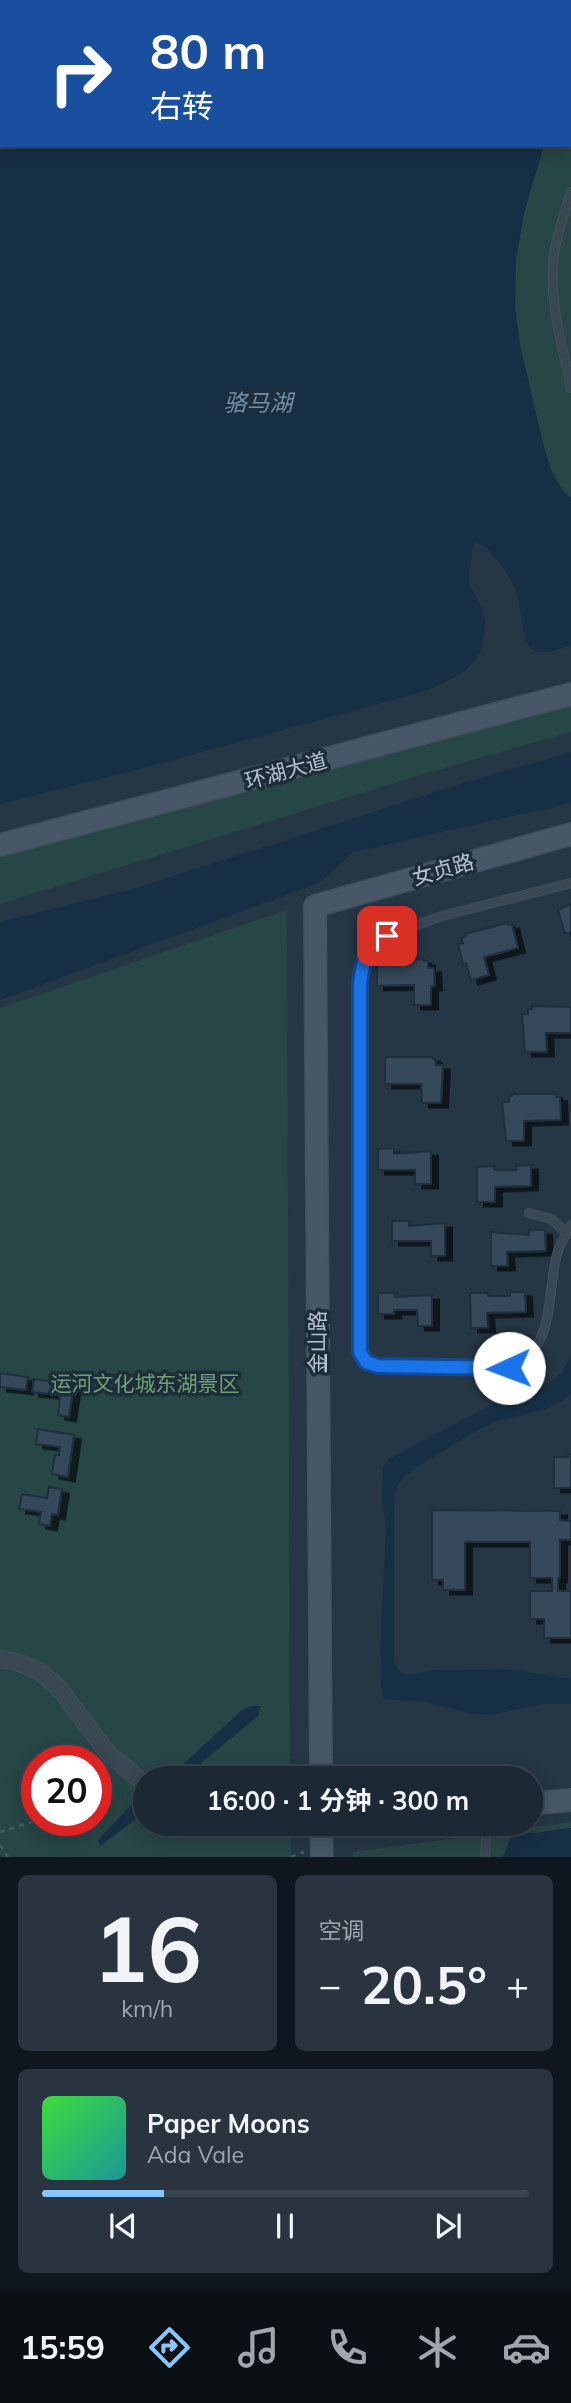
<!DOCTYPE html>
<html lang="zh">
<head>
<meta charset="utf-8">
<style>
	:root { --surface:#1c2834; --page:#293440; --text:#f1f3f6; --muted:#a0a6ac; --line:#3a444f; --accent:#8bc5ff }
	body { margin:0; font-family:Mulish,"Noto Sans SC",sans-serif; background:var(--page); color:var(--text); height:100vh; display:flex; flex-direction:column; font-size:26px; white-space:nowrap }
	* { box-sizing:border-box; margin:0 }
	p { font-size:23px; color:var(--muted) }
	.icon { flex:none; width:38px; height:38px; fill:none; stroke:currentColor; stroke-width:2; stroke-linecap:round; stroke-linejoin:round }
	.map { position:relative; height:1857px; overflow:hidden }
	.side { display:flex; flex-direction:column; gap:18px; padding:18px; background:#0f161d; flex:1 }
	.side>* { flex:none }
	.guide { position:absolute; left:0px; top:0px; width:572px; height:147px; box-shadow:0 4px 18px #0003,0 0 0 2px var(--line); background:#1a4fa0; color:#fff; overflow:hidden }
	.speed { position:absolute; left:21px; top:1745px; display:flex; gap:14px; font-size:35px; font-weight:700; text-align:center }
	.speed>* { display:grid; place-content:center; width:91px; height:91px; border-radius:50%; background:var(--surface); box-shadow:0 4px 18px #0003,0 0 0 2px var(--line); line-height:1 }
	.speed .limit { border:10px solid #d22; background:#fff; color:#111 }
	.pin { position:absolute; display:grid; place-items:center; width:60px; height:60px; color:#fff; margin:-30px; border-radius:14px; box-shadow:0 4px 10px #0006 }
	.me { position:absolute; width:77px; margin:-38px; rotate:268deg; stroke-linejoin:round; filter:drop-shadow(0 0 5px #0008) }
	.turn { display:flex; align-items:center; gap:24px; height:147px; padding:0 35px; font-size:32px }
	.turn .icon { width:91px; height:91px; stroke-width:2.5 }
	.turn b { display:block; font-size:49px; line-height:60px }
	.big { font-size:52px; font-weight:700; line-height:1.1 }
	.side .widget { flex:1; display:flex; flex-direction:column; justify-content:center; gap:10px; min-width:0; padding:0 24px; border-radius:10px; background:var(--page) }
	.side .dial { align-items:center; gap:0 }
	.dial b { font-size:91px; line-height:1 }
	.song { display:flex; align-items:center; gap:21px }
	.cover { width:84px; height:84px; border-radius:10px; background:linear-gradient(135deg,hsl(120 70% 55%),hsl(180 70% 35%)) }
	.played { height:7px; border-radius:4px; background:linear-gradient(90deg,var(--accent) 25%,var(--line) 25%) }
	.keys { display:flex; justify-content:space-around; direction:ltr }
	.heat { display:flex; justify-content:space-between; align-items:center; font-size:38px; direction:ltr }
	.side .tiles { flex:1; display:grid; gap:18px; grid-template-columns:1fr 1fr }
	.widget:last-child { grid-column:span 2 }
	.trip { position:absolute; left:133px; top:1766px; width:410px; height:70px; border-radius:35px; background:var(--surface); box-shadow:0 4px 18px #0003,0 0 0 2px var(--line); font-weight:700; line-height:70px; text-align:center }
	.tab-bar { display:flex; height:112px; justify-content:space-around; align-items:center; background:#0b1015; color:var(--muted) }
	.tab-bar .icon { width:49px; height:49px }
	.tab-bar .on { color:var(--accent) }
	.tab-bar b { font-size:32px; color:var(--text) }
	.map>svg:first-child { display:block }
	.green { fill:#274646; fill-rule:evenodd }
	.water { fill:#172f45 }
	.building { fill:#34485a; stroke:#202f3c; stroke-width:2; filter:url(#shadow) }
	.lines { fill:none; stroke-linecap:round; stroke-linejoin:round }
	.lane-casing { stroke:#43515e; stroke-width:10 }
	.street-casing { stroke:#43515e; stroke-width:18 }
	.secondary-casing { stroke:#43515e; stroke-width:24 }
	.path { stroke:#415e5d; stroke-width:2.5; stroke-dasharray:5 5; stroke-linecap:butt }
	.lane { stroke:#3a4854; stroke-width:8 }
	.street { stroke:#3a4854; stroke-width:16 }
	.secondary { stroke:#485768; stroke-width:21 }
	.route-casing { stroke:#114b97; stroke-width:18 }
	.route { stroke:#1a73e8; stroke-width:12 }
	.labels { text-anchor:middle; stroke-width:7; stroke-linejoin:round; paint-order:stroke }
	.street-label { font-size:21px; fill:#b8c3ce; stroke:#1e2d3a }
	.park-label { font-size:21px; fill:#6da173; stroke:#1e2d3a }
	.water-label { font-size:23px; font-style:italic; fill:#6e91af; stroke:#1e2d3a }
</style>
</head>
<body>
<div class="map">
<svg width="571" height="1857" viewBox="0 0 571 1857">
	<defs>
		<filter id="shadow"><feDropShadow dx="7" dy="4.5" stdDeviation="0" flood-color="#0009"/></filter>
	</defs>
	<rect width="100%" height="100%" fill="#253645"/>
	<g class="green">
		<path d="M549 0H571V498L562 490 551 470 544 447 520 346 515 307 516 259 524 213 544 145H570V2Z"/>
		<path d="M571 702V732L414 777 0 904V853L342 766Z"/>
		<path d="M287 910 290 1778H145V1824H291V1857H0V1008ZM37 1760H96V1820H37Z"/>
		<path d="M571 1822V1857H353V1852Z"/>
	</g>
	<g class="water">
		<path d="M0 0H549L550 2H2V145H544L524 213 516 259 515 307 520 346 544 447 551 470 562 490 571 498V646C561 648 543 656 533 650 522 644 521 607 517 593 512 578 491 547 476 542 470 548 473 553 471 562 464 592 475 587 483 612 486 621 485 629 483 639 479 670 451 679 426 691L133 771 0 804Z"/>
		<path d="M571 752V803L354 852 319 883 0 1000V922L136 888 476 779Z"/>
		<path d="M571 1355V1393C552 1413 520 1414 495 1422 482 1427 411 1469 402 1479 397 1484 396 1492 394 1499V1663L400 1672 408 1675 435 1670 506 1669 571 1679V1704H540L493 1715 472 1714 426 1702 384 1699C379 1685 382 1668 380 1652L386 1528 382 1500 383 1467 388 1460 403 1451 500 1401 544 1386 562 1373Z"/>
		<path d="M252 1706H261L258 1716 183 1778H177L178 1769 242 1710Z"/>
		<path d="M142 1799 145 1800V1812L100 1846 98 1840 135 1801Z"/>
		<path d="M571 1828V1857H503L512 1833C520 1832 528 1834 536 1833 548 1831 559 1829 571 1828Z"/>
	</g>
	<g class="building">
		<path d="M571 904V932L565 934 558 910Z"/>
		<path d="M507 923 508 925 512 924 518 948 484 957 489 975 471 980 466 963 463 964 458 944 463 943 461 938 466 936 465 934Z"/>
		<path d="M424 959V961H428V968H434L435 986H431V1005H414V985L377 986V962H380V960Z"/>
		<path d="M532 1006 571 1007V1033H546L547 1052H525L522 1014H528V1009H532Z"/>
		<path d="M388 1057H433V1059H435L436 1065H443L441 1103H422L421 1084H385V1059Z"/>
		<path d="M512 1094H555L556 1097H560L561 1120 524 1121V1141H506L502 1102H509V1096H512Z"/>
		<path d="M394 1148V1154L431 1151V1184H415V1170H378V1149Z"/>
		<path d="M531 1165V1186L495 1187V1202H477V1167L494 1166V1170H516V1166Z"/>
		<path d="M392 1221H409V1226L445 1223V1256H431V1241H392Z"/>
		<path d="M529 1230H545L546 1251 507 1252 508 1266H491V1232L529 1235Z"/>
		<path d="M510 1292H525L526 1312 487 1313 488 1328H471L470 1293H488V1296H510Z"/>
		<path d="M378 1293H394L395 1297 432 1295V1326H418L417 1310H394V1314H378Z"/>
		<path d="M0 1373 28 1377 26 1390 0 1387Z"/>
		<path d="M34 1379 74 1384 69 1417 58 1415 60 1395 32 1392Z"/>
		<path d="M38 1429 74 1435 68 1477 52 1474 55 1455H59L60 1447 36 1444Z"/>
		<path d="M568 1454H571V1488H554V1457H568Z"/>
		<path d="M49 1487 62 1489 58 1515 52 1514 50 1526 39 1524 41 1512 19 1509 22 1494 47 1498Z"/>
		<path d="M432 1510 560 1511V1520L571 1521V1540H560V1578H558V1591H571V1638H544V1619H530V1591H552V1578H530V1542H465V1590H443V1580H432Z"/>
	</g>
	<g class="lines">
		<defs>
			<g id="lane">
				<path d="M571 192C565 212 557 233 554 254 548 299 562 345 571 388"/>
				<path d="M571 883 442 916 387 936 376 942 365 956 360 983 359 1343C360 1357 364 1363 378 1366L497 1369C558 1360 545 1299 557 1254 560 1244 566 1234 571 1225"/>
				<path d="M529 1213 551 1219 567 1233"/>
				<path d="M485 1857 487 1824"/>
			</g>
			<g id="street">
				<path d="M0 1659 17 1662 40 1672 59 1688 107 1752 145 1784"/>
				<path d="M251 1824 264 1827 321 1826"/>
			</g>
			<g id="secondary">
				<path d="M0 845 571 694"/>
				<path d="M321 1778 315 906 571 834"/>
				<path d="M530 1804 571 1800"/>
				<path d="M321 1824 322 1857"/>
				<path d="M321 1826 345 1824"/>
			</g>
		</defs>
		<use href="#lane" class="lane-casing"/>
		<use href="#street" class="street-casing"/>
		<use href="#secondary" class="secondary-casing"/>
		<g class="path">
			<path d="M0 1832 38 1820"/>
			<path d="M0 1845 8 1857"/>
			<path d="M291 1857 304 1852"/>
		</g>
		<use href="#lane" class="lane"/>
		<use href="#street" class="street"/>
		<use href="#secondary" class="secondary"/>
	</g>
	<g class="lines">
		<defs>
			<path id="route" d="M387 936C366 947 363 961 360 983V1352L366 1362 378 1366 509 1368"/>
		</defs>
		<use href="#route" class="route-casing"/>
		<use href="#route" class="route"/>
	</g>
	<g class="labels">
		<g class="street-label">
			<text transform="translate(286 771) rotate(-15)" y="7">环湖大道</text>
			<text transform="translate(443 870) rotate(-16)" y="7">女贞路</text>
			<text transform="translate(318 1342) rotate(-90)" y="7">金山路</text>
		</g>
		<g class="park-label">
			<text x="145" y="1391">运河文化城东湖景区</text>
		</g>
		<g class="water-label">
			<text x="258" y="411">骆马湖</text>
		</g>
	</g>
</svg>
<div class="speed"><div class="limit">20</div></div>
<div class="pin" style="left:387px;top:936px;background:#d93025"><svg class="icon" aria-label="arrive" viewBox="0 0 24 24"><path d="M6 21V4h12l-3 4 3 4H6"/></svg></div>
<svg class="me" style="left:509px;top:1368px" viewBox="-20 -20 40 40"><circle r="19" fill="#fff"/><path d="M0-13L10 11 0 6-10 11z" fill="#1a73e8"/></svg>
<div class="trip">16:00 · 1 分钟 · 300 m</div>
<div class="guide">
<div class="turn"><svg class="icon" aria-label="right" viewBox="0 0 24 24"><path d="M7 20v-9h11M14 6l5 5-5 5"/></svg><div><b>80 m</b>右转</div></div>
</div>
</div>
<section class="side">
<div class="tiles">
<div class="widget dial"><b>16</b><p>km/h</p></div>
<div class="widget"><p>空调</p>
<div class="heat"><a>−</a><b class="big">20.5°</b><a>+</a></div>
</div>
<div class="widget">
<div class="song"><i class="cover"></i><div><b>Paper Moons</b><p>Ada Vale</p></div></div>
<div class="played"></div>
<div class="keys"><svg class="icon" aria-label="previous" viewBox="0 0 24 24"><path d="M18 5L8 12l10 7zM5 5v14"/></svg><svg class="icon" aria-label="pause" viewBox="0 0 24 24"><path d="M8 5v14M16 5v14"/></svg><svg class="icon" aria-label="next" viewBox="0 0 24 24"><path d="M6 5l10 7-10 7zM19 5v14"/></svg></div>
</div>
</div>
</section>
<nav class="tab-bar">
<b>15:59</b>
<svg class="icon on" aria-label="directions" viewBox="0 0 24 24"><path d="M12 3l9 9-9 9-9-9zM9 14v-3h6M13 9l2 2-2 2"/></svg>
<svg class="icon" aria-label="music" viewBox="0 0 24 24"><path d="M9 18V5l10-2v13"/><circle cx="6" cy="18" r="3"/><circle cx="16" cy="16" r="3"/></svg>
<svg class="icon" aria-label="phone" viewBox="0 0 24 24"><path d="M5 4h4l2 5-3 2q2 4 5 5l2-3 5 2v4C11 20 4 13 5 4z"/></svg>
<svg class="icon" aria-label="climate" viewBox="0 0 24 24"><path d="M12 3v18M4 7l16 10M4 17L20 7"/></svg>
<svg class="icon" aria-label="car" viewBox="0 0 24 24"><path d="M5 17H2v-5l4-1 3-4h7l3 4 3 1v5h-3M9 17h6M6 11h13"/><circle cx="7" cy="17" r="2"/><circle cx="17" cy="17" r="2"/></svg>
</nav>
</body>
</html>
